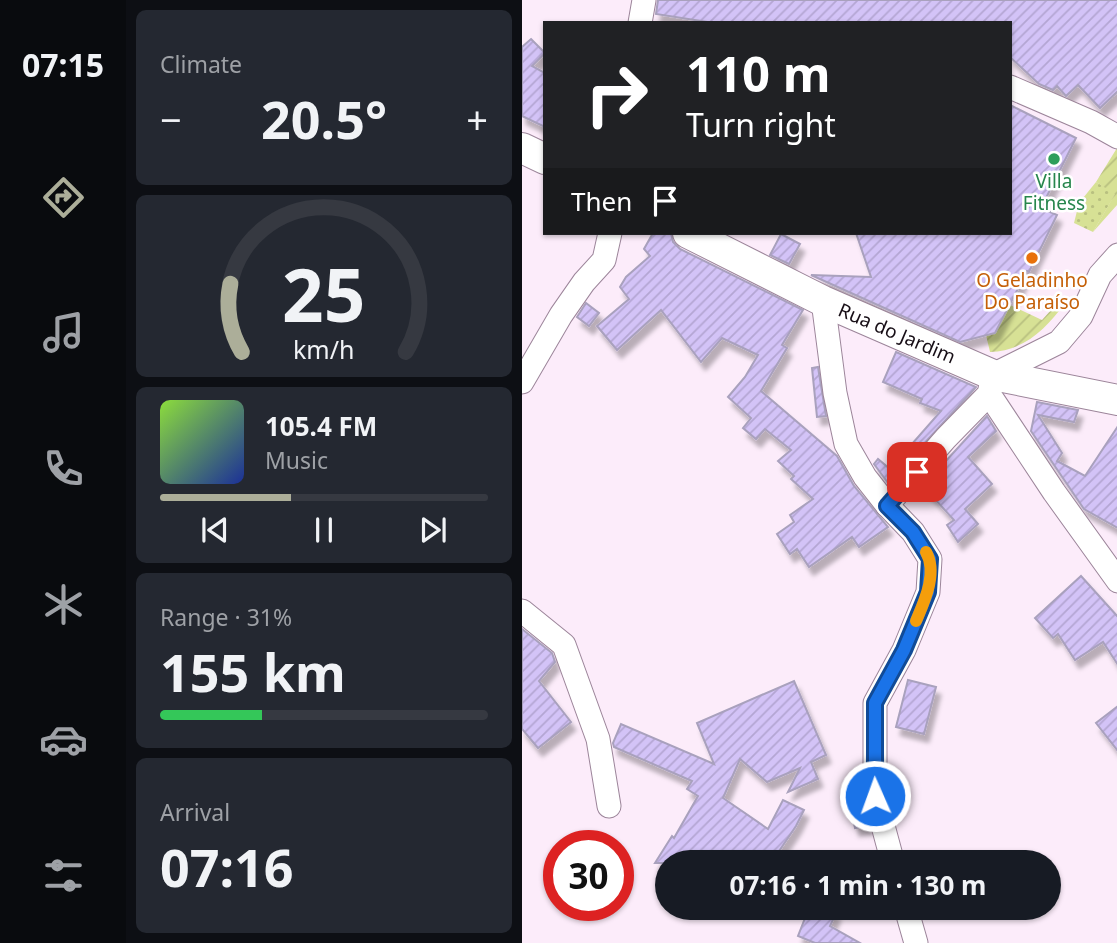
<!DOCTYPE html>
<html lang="en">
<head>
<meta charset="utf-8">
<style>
	:root { --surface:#171b24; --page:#242831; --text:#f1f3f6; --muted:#9ea1a6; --line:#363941; --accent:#acae99 }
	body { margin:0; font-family:"Noto Sans",sans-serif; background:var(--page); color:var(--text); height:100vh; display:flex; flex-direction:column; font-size:26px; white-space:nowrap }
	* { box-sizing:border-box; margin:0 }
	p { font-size:23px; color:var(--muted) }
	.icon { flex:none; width:38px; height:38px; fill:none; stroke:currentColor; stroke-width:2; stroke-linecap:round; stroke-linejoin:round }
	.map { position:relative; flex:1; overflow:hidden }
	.sheet { display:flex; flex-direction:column; gap:10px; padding:10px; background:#0d0f14; width:396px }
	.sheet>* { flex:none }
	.hud { position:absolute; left:21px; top:21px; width:469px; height:214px; border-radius:0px; box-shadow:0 2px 5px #0004; background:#202124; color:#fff; overflow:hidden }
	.speed { position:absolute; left:21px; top:830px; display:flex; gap:14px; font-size:35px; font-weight:700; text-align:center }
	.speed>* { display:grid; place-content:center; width:91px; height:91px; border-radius:50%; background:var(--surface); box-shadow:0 2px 5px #0004; line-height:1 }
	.speed .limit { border:10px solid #d22; background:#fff; color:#111 }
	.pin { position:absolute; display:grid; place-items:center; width:60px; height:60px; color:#fff; margin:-30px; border-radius:14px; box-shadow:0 4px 10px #0006 }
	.me { position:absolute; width:77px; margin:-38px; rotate:358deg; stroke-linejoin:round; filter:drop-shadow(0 0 5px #0008) }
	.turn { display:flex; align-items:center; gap:24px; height:147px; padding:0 28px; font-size:32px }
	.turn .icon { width:91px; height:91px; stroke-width:2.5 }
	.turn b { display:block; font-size:49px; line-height:60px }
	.then { display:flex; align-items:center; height:66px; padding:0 28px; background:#0003; gap:14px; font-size:26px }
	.big { font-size:52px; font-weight:700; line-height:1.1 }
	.sheet .card { flex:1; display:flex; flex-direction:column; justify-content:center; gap:10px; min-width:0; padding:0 24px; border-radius:10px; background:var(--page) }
	.sheet .dial { align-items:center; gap:0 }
	.dial svg { height:182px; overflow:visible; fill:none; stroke:var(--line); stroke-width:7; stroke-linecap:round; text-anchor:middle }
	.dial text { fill:var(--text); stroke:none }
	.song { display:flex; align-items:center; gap:21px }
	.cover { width:84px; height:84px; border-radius:10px; background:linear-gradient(135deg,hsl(90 70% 55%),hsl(230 70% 35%)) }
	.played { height:7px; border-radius:4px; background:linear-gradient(90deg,var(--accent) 40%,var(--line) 40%) }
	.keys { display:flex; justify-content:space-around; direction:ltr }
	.heat { display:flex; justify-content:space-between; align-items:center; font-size:38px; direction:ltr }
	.charge { height:10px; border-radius:5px; background:linear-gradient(90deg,#34c759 31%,var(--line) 0) }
	.trip { position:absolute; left:133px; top:850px; width:406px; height:70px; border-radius:35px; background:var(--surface); box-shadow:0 2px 5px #0004; font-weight:700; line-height:70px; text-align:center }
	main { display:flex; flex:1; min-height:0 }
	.menu { display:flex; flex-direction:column; width:126px; justify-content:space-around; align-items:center; background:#090b0e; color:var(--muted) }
	.menu .icon { width:49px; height:49px }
	.menu .current { color:var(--accent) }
	.menu b { font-size:32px; color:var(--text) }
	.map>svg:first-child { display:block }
	.park { fill:url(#park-dots) }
	.garden { fill:url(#garden-furrows) }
	.building { fill:url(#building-hatch); stroke:#a9a1bd; stroke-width:2; filter:url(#shadow) }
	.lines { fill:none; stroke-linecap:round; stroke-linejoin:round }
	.minor-casing { stroke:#9c859a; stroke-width:25 }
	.major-casing { stroke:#9c859a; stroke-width:32 }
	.minor { stroke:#fff; stroke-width:23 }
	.major { stroke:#fff; stroke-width:30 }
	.route-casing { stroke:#114b97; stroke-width:18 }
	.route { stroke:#1a73e8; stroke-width:12 }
	.slow { stroke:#f59e0b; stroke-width:12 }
	.leisure-dot { fill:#2e9e5b; stroke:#fff; stroke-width:2.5 }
	.food-dot { fill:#e8710a; stroke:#fff; stroke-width:2.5 }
	.labels { text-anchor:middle; stroke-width:5; stroke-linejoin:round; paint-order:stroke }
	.leisure-label { font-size:19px; fill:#27864d; stroke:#fff }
	.food-label { font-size:19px; fill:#c56008; stroke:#fff }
	.street-label { font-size:19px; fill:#170e16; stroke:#fff }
</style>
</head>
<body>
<main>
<nav class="menu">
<b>07:15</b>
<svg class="icon current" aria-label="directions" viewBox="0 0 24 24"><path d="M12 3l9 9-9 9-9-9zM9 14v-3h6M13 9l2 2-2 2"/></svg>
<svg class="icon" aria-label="music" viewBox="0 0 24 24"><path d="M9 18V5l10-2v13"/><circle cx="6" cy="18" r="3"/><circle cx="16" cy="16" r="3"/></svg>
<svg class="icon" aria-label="phone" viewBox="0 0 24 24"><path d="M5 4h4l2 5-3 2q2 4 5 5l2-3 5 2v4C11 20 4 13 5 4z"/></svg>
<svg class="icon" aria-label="climate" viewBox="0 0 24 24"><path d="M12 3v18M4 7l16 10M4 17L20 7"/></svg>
<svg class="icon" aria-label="car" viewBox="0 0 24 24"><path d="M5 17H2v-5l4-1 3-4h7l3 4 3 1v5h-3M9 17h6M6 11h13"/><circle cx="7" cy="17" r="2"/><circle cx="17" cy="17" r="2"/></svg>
<svg class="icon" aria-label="filters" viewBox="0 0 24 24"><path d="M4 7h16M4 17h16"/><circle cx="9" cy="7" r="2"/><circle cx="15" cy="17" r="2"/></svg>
</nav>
<section class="sheet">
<div class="card"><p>Climate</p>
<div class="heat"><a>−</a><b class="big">20.5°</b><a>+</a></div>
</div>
<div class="card dial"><svg viewBox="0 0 100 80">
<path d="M14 69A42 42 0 1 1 86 69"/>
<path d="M14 69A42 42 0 0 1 9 39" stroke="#acae99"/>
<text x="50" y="56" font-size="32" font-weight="700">25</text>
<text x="50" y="72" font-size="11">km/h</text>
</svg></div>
<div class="card">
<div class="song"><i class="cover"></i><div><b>105.4 FM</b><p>Music</p></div></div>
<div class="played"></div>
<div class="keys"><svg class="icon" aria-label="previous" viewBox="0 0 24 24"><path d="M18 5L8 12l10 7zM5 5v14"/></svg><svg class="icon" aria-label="pause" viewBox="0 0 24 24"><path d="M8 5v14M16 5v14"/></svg><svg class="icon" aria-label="next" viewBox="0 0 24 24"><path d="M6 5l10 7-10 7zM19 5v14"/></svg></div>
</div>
<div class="card"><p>Range · 31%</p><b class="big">155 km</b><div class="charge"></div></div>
<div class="card"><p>Arrival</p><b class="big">07:16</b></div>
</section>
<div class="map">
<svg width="596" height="943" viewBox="0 0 596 943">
	<defs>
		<pattern id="park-dots" width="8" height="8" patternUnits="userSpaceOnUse" patternTransform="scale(1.75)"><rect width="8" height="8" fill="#d7e195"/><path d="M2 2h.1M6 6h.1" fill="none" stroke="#b8c080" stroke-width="1.8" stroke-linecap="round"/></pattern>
		<pattern id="garden-furrows" width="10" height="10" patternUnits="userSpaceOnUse" patternTransform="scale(1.75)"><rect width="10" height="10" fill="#d7e195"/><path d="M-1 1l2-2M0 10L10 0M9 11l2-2" fill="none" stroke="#b8c080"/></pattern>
		<pattern id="building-hatch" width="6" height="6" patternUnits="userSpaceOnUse" patternTransform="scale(1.75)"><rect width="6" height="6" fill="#d3c3f7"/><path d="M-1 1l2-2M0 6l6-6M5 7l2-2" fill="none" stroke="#b4a6d3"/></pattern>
		<filter id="shadow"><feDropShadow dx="4.5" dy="8" stdDeviation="2" flood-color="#0004"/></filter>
	</defs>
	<rect width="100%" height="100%" fill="#fcecfa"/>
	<path class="park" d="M574 182 594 193 571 232 552 223 557 203Z"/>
	<g class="garden">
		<path d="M595 148V205L571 232 593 194 574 182Z"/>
		<path d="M539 299 543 303C524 329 502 351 468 352L464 335 473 333 488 305 520 320Z"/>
	</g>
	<g class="building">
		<path d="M136 0H596V91L578 108 556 85 544 96 535 86 531 90 517 84 488 57V23H192L134 14Z"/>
		<path d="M9 39 23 53 10 66 23 73V127L0 116V47Z"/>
		<path d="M488 105 554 138 519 208 535 215 507 272 505 271 473 333 438 342 289 275 349 277 334 233H488Z"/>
		<path d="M131 233H149L151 242 158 249 281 310 260 345 265 348 239 391 315 456 332 486 366 527 337 547 330 537 287 567 275 549 268 554 255 534 272 522 268 515 291 499 269 479 272 476 256 461 269 450 243 429 234 439 221 428 229 418 206 397 223 377 236 355 200 338 179 362 139 310 95 350 75 326 107 299 98 287 104 277 128 256 122 249Z"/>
		<path d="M259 234 278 244 267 264 248 255Z"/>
		<path d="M64 303 77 313 67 326 55 317Z"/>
		<path d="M374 352 454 387 366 483 352 464 356 459 368 469 419 411 398 403 400 399 361 382Z"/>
		<path d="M296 367 304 416 295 417 290 368Z"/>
		<path d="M515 402 556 410 552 422 516 415 540 453 535 461 563 476 596 426V528L562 509 509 431Z"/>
		<path d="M465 416 474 431 446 457 470 484 443 509 456 524 436 542 425 525 432 520 401 486Z"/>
		<path d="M559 576 596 617V665L581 642 553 660 536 634 531 638 513 618Z"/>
		<path d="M0 629 30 653 33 662 17 681 49 722 16 748 0 729Z"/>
		<path d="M386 680 414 687 402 734 374 727Z"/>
		<path d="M272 681 304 755 289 762 296 779 266 792 278 768 245 782 218 759 201 798 246 829 261 800 282 810 274 826 249 863H210L188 851 180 863H133L150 836 152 838 176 796 165 789 170 781 92 747 91 743 99 724 192 764 175 723Z"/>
		<path d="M596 706V751L574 723Z"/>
		<path d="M339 785V799L346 826 333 828 325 788Z"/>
		<path d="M287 908H304L314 913 308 926 338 943H293L276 936Z"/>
	</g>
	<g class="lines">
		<defs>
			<g id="minor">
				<path d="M118 23 122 0"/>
				<path d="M488 87 569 122 596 137"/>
				<path d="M301 301 313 393 324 444 343 477 365 505 391 532 408 559 406 592 382 650 353 703V796L371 863"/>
				<path d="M0 382 39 315 62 282 82 260 88 233"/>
				<path d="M467 394 532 492 596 581"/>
				<path d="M365 505 424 438 467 394 471 375 537 342 559 316 578 275 596 255"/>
				<path d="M0 611 42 645 76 739 87 806"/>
				<path d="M384 908 394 943"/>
			</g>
			<g id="major">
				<path d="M0 148 23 159"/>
				<path d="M166 233 301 301 471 375 596 400"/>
			</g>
		</defs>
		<use href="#minor" class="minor-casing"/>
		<use href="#major" class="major-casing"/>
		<use href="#minor" class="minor"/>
		<use href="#major" class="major"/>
	</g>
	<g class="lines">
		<defs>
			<path id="route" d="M353 796V703L382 650 406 592 408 559 391 532 365 506 395 472"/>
		</defs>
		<use href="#route" class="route-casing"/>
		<use href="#route" class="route"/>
		<path class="slow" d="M394 621C402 602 416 573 404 552"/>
	</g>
	<circle class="leisure-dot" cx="532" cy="159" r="7"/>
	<circle class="food-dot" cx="510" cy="258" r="7"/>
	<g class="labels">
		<g class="leisure-label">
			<text x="532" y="188">Villa<tspan x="532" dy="22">Fitness</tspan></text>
		</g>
		<g class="food-label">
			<text x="510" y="287">O Geladinho<tspan x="510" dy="22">Do Paraíso</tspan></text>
		</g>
		<g class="street-label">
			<text transform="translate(375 333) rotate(23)" y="7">Rua do Jardim</text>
		</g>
	</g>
</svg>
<div class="speed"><div class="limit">30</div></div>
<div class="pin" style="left:395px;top:472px;background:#d93025"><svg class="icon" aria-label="arrive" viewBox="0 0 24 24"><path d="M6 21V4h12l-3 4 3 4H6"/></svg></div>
<svg class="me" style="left:353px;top:796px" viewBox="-20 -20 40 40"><circle r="17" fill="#1a73e8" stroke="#fff" stroke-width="3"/><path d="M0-11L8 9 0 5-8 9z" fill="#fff"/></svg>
<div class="trip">07:16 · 1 min · 130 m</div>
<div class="hud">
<div class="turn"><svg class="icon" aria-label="right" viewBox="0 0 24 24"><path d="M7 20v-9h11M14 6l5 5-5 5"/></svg><div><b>110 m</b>Turn right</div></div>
<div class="then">Then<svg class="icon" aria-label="arrive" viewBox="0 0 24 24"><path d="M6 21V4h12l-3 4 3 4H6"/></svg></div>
</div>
</div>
</main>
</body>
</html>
